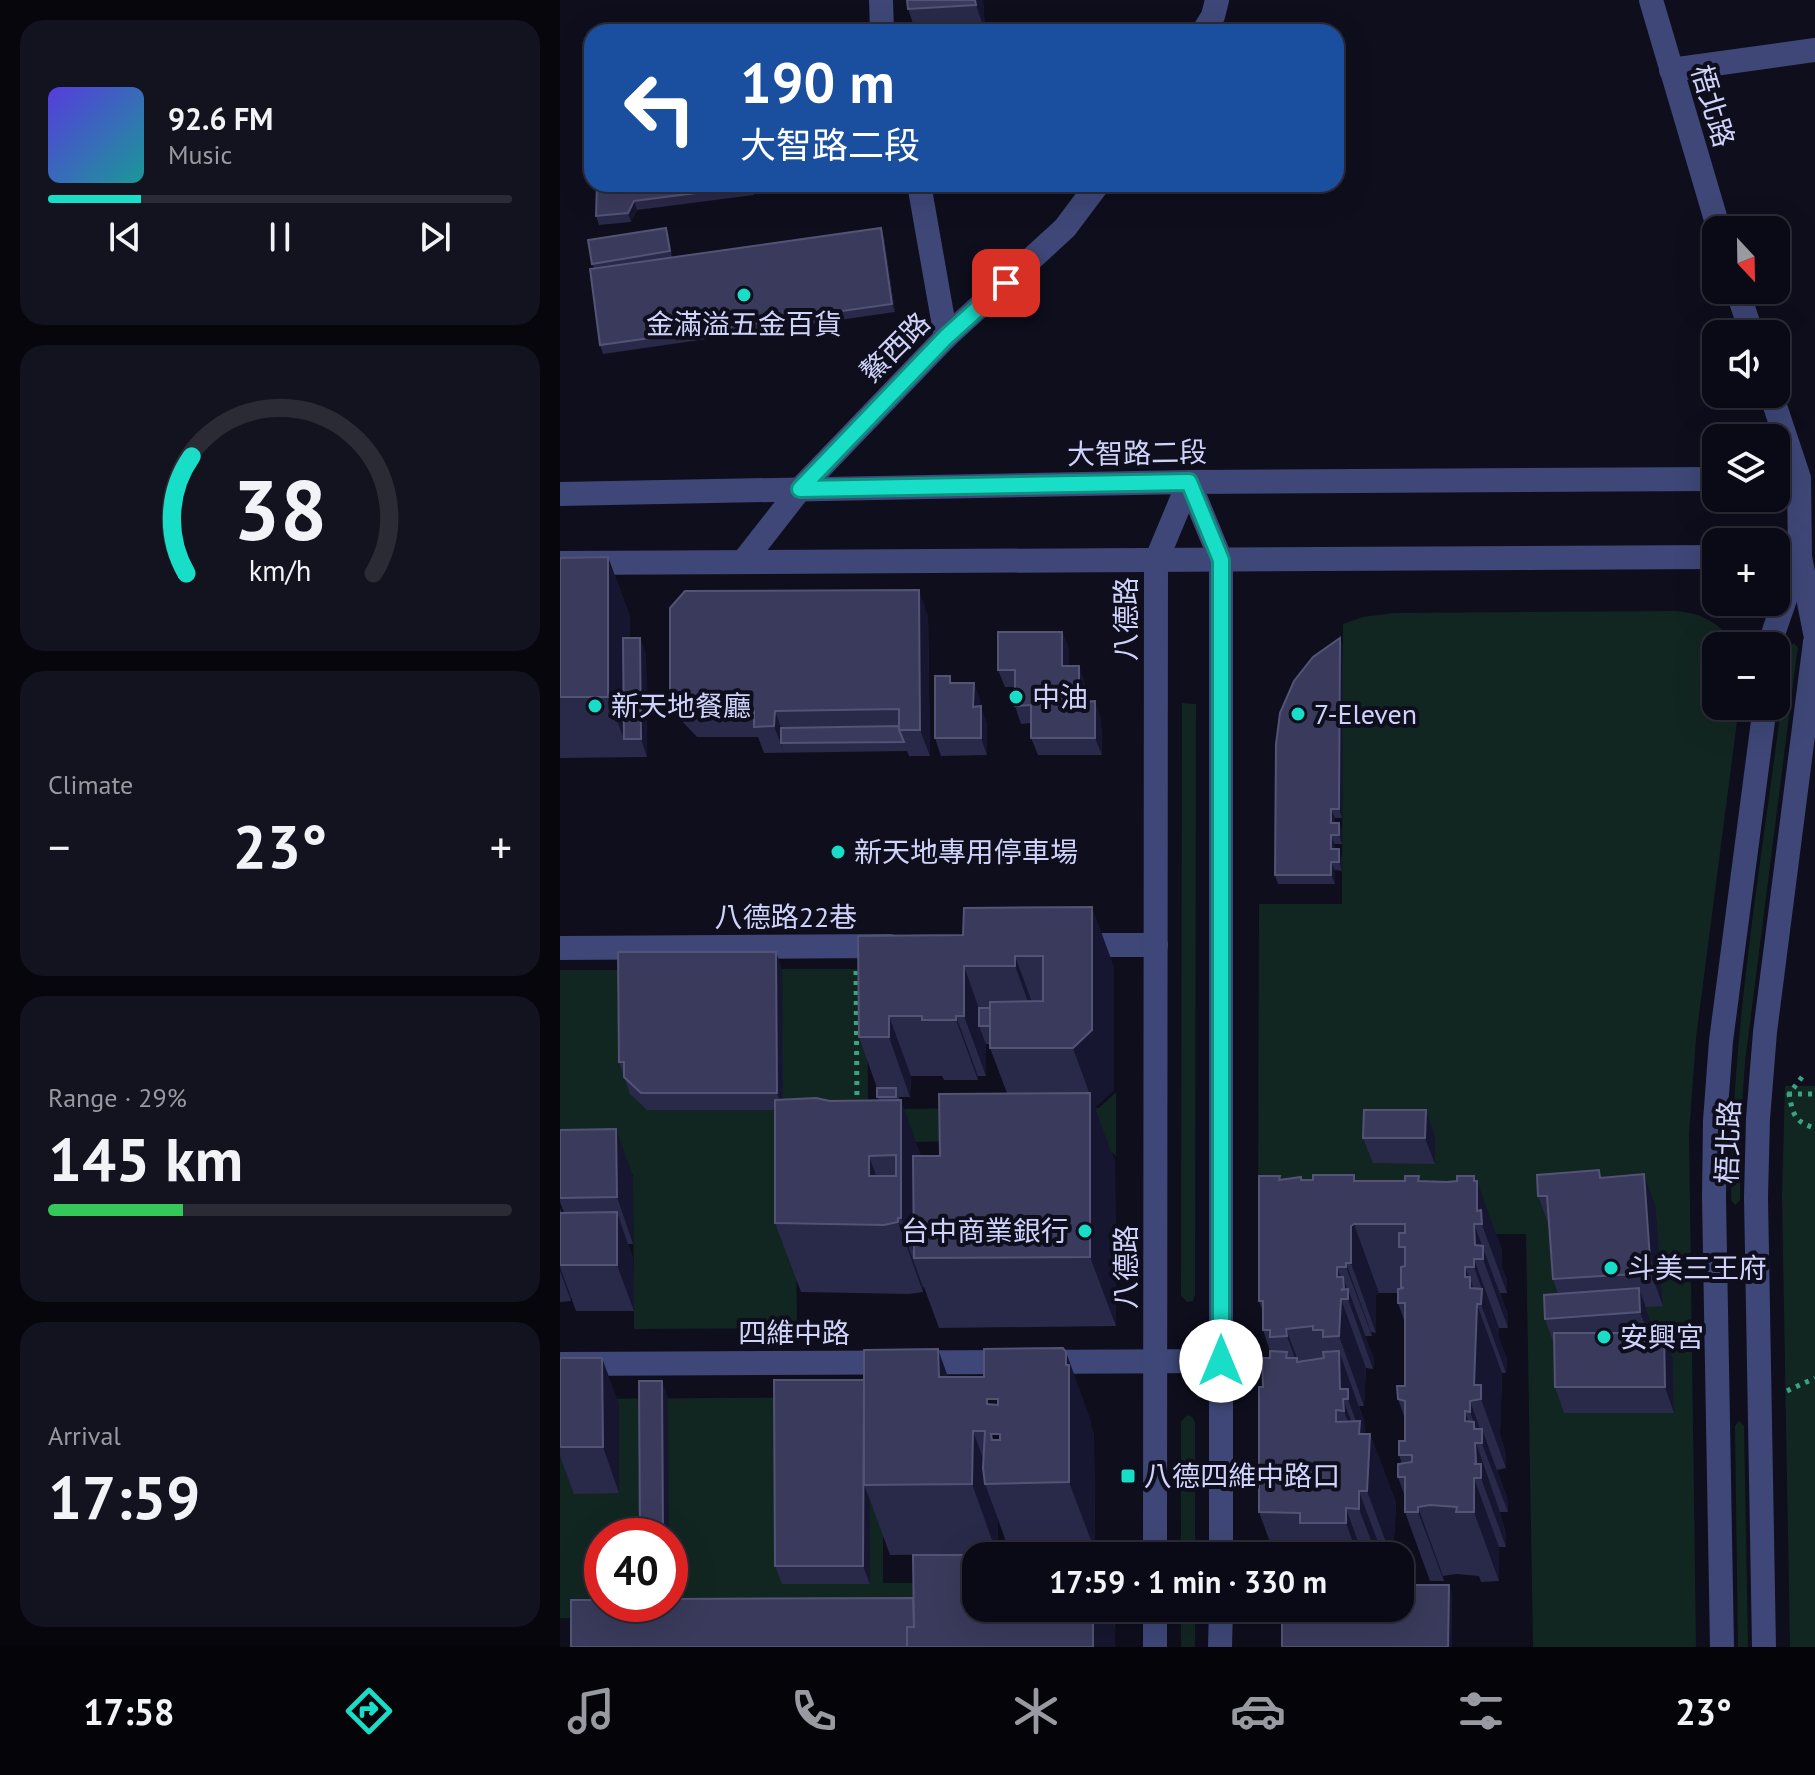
<!DOCTYPE html>
<html lang="en">
<head>
<meta charset="utf-8">
<style>
	:root { --surface:#0a0a16; --page:#13131f; --text:#f1f3f6; --muted:#999aa1; --line:#2a2b35; --accent:#18ddc7 }
	body { margin:0; font-family:"PT Sans","Noto Sans TC",sans-serif; background:var(--page); color:var(--text); height:100vh; display:flex; flex-direction:column; font-size:30px; white-space:nowrap }
	* { box-sizing:border-box; margin:0 }
	p { font-size:26px; color:var(--muted) }
	.icon { flex:none; width:44px; height:44px; fill:none; stroke:currentColor; stroke-width:2; stroke-linecap:round; stroke-linejoin:round }
	.map { position:relative; flex:1; overflow:hidden }
	.drawer { display:flex; flex-direction:column; gap:20px; padding:20px; background:#06060c; width:560px }
	.drawer>* { flex:none }
	.guide { position:absolute; left:24px; top:24px; width:760px; height:168px; border-radius:24px; box-shadow:0 8px 32px #0002,0 0 0 2px var(--line); background:#1a4fa0; color:#fff; overflow:hidden }
	.needle { width:52px; rotate:158deg }
	.controls { position:absolute; left:1142px; top:216px; display:grid; gap:16px }
	.controls a { display:grid; place-items:center; width:88px; height:88px; border-radius:16px; background:var(--surface); box-shadow:0 8px 32px #0002,0 0 0 2px var(--line); font-size:40px }
	.speed { position:absolute; left:24px; top:1518px; display:flex; gap:16px; font-size:40px; font-weight:700; text-align:center }
	.speed>* { display:grid; place-content:center; width:104px; height:104px; border-radius:50%; background:var(--surface); box-shadow:0 8px 32px #0002,0 0 0 2px var(--line); line-height:1 }
	.speed .limit { border:12px solid #d22; background:#fff; color:#111 }
	.pin { position:absolute; display:grid; place-items:center; width:68px; height:68px; color:#fff; margin:-34px; border-radius:16px; box-shadow:0 4px 12px #0006 }
	.me { position:absolute; width:88px; margin:-44px; rotate:0deg; stroke-linejoin:round; filter:drop-shadow(0 0 6px #0008) }
	.turn { display:flex; align-items:center; gap:28px; height:168px; padding:0 24px; font-size:36px }
	.turn .icon { width:104px; height:104px; stroke-width:2.5 }
	.turn b { display:block; font-size:56px; line-height:68px }
	.big { font-size:60px; font-weight:600; line-height:1.1 }
	.drawer .tile { flex:1; display:flex; flex-direction:column; justify-content:center; gap:12px; min-width:0; padding:0 28px; border-radius:24px; background:var(--page) }
	.drawer .dial { align-items:center; gap:0 }
	.dial svg { height:208px; overflow:visible; fill:none; stroke:var(--line); stroke-width:7; stroke-linecap:round; text-anchor:middle }
	.dial text { fill:var(--text); stroke:none }
	.song { display:flex; align-items:center; gap:24px }
	.cover { width:96px; height:96px; border-radius:12px; background:linear-gradient(135deg,hsl(250 70% 55%),hsl(180 70% 35%)) }
	.played { height:8px; border-radius:4px; background:linear-gradient(90deg,var(--accent) 20%,var(--line) 20%) }
	.keys { display:flex; justify-content:space-around; direction:ltr }
	.heat { display:flex; justify-content:space-between; align-items:center; font-size:44px; direction:ltr }
	.charge { height:12px; border-radius:6px; background:linear-gradient(90deg,#34c759 29%,var(--line) 0) }
	.trip { position:absolute; left:402px; top:1542px; width:452px; height:80px; border-radius:24px; background:var(--surface); box-shadow:0 8px 32px #0002,0 0 0 2px var(--line); font-weight:600; line-height:80px; text-align:center }
	.tabs { display:flex; height:128px; justify-content:space-around; align-items:center; background:#040409; color:var(--muted) }
	.tabs .icon { width:56px; height:56px }
	.tabs .selected { color:var(--accent) }
	.tabs b { font-size:36px; color:var(--text) }
	main { display:flex; flex:1; min-height:0 }
	.map>svg:first-child { display:block }
	.green { fill:#122621; fill-rule:evenodd }
	.lines { fill:none; stroke-linecap:round; stroke-linejoin:round }
	.path { stroke:#39a386; stroke-width:5; stroke-dasharray:4 6; stroke-linecap:butt }
	.minor { stroke:#3e4777; stroke-width:24 }
	.wall { fill:#292949; fill-rule:evenodd }
	.shaded-wall { fill:#161630 }
	.building { fill:#3a3b5c; stroke:#525375; stroke-width:2; fill-rule:evenodd }
	.route-casing { stroke:#109081; stroke-width:20 }
	.route { stroke:#18ddc7; stroke-width:14 }
	.poi-dot { fill:#18ddc7; stroke:#0e0e1d; stroke-width:3 }
	.labels { text-anchor:middle; stroke-width:8; stroke-linejoin:round; paint-order:stroke }
	.street-label { font-size:28px; fill:#cfd3fa; stroke:#0e0e1d }
	.poi-label { font-size:28px; fill:#cfd3fa; stroke:#0e0e1d; text-anchor:start }
</style>
</head>
<body>
<main>
<section class="drawer">
<div class="tile">
<div class="song"><i class="cover"></i><div><b>92.6 FM</b><p>Music</p></div></div>
<div class="played"></div>
<div class="keys"><svg class="icon" aria-label="previous" viewBox="0 0 24 24"><path d="M18 5L8 12l10 7zM5 5v14"/></svg><svg class="icon" aria-label="pause" viewBox="0 0 24 24"><path d="M8 5v14M16 5v14"/></svg><svg class="icon" aria-label="next" viewBox="0 0 24 24"><path d="M6 5l10 7-10 7zM19 5v14"/></svg></div>
</div>
<div class="tile dial"><svg viewBox="0 0 100 80">
<path d="M14 69A42 42 0 1 1 86 69"/>
<path d="M14 69A42 42 0 0 1 16 24" stroke="#18ddc7"/>
<text x="50" y="56" font-size="32" font-weight="700">38</text>
<text x="50" y="72" font-size="11">km/h</text>
</svg></div>
<div class="tile"><p>Climate</p>
<div class="heat"><a>−</a><b class="big">23°</b><a>+</a></div>
</div>
<div class="tile"><p>Range · 29%</p><b class="big">145 km</b><div class="charge"></div></div>
<div class="tile"><p>Arrival</p><b class="big">17:59</b></div>
</section>
<div class="map">
<svg width="1255" height="1647" viewBox="0 0 1255 1647">
	<rect width="100%" height="100%" fill="#0e0e1d"/>
	<g class="green">
		<path d="M1116 611C1141 613 1162 623 1174 646H1156V706H1179L1136 1038 1129 1134 1136 1647H973L966 1234H698L699 904H782L783 624 803 617 834 613Z"/>
		<path d="M1234 643 1238 648 1236 661 1185 1062 1181 1119 1180 1200 1175 1205 1171 1200C1171 1014 1208 831 1228 647Z"/>
		<path d="M622 703 636 704 635 1295 633 1301 627 1302 621 1295Z"/>
		<path d="M222 969H307L308 1109 539 1108 556 1092V1156L539 1140 235 1143 237 1328 74 1329 73 1174H0V970H65L223 1110Z"/>
		<path d="M1225 1086H1255V1647H1230L1222 1196Z"/>
		<path d="M323 1397V1583H416V1608H555V1630L0 1618V1399ZM42 1536H110V1604H42Z"/>
		<path d="M627 1415 632 1417 635 1422V1556H621V1422Z"/>
		<path d="M1179 1421 1184 1426 1188 1647H1178L1175 1426Z"/>
		<rect x="621" y="1608" width="14" height="39"/>
	</g>
	<g class="lines">
		<g class="path">
			<path d="M296 971 297 1105"/>
			<path d="M1242 1077 1229 1094C1233 1114 1234 1122 1255 1128"/>
			<path d="M1228 1094H1255"/>
			<path d="M1227 1391 1255 1378"/>
		</g>
		<g class="minor">
			<path d="M321 0 322 32"/>
			<path d="M1091 0 1159 230"/>
			<path d="M643 32 653 16 657 0"/>
			<path d="M1111 70 1255 50"/>
			<path d="M359 184 386 337"/>
			<path d="M1177 290 1192 334"/>
			<path d="M1211 394 1239 478 1240 557 1255 633"/>
			<path d="M629 482 661 560V1556"/>
			<path d="M0 494 629 482 1156 479"/>
			<path d="M183 562 240 489 386 337 505 228 538 184"/>
			<path d="M0 563 1156 557"/>
			<path d="M1212 646 1214 631 1239 559"/>
			<path d="M515 945H596"/>
			<path d="M0 948 330 946"/>
			<path d="M0 1364 661 1361"/>
			<path d="M595 1556 596 561 629 482"/>
			<path d="M595 1647V1608"/>
			<path d="M660 1647 661 1608"/>
			<path d="M1162 1647 1154 1198 1155 1121 1161 1041 1205 706"/>
			<path d="M1204 1647 1196 1197 1198 1119 1205 1032 1255 642"/>
		</g>
	</g>
	<g class="wall">
		<path d="M347 0H423L425 31 356 32 348 9Z"/>
		<path d="M37 184H192L194 195 77 210 71 222 39 225 36 216Z"/>
		<path d="M106 228 109 237 112 257 324 237 335 312 43 354 40 345 34 268 32 264Z"/>
		<path d="M48 557 70 617V638H80L86 655 87 757 0 758V558Z"/>
		<path d="M368 616 370 756H349L347 751 204 753 198 737H137L120 719 110 693Z"/>
		<path d="M502 632 509 649V666L525 683V702L541 719 542 755H478L471 738V723L461 724 455 706V687H445L438 670Z"/>
		<path d="M780 638 783 647 782 818H775V823H779L782 832V844H774L775 849 782 858V871L775 870V884H718L715 875Z"/>
		<path d="M393 683H414L420 701V706L427 724V755L381 756 375 738Z"/>
		<path d="M403 935 554 967V1090L535 1107 555 1162 556 1326 379 1328 364 1287H363V1292L349 1294 241 1292 215 1223V1110H87L70 1094 59 1062 222 969 223 1100 318 1101 317 1088 299 1037ZM426 1044H430V1048L447 1093 380 1156H361L339 1100V1097H350L351 1076H382L384 1080H418V1076H426Z"/>
		<path d="M866 1110 875 1136V1164L813 1163 803 1138Z"/>
		<path d="M0 1130 73 1176V1244H68L73 1259 74 1311H16L11 1297V1301L0 1302V1208L2 1213H4L0 1202Z"/>
		<path d="M859 1176 861 1181H897L914 1176 942 1250V1268L947 1280V1293H940L948 1315V1328H939L938 1336 947 1359 946 1373H942L940 1435 946 1454V1468L937 1470 947 1498 948 1512H940L941 1517 946 1534V1547H939V1581L921 1582 919 1576 896 1574 883 1576 884 1581H870L845 1512V1497L838 1477 842 1464 839 1455 845 1441V1419L838 1399 845 1386V1323L838 1303V1293H819L816 1295V1333L811 1332 812 1336H805L814 1359 813 1369 806 1368 804 1406H799L804 1421 805 1434H810L836 1503 833 1556H715L699 1512 703 1387 710 1358V1351L703 1330V1312L699 1301 721 1179 741 1177 742 1180 845 1181Z"/>
		<path d="M1042 1178 1096 1208 1103 1306 1086 1307 1091 1322 1092 1333 1113 1359 1114 1413H1004L995 1387 994 1344 985 1319 998 1294 993 1279 989 1225 978 1196Z"/>
		<path d="M0 1358 59 1404V1493L14 1494 0 1456Z"/>
		<path d="M388 1377 531 1421V1427L534 1434 535 1551 450 1553 438 1519 437 1554 330 1555 310 1500V1584H222L215 1566 304 1380ZM427 1399H438V1405L427 1404ZM431 1434H440V1440H432Z"/>
	</g>
	<g class="shaded-wall">
		<path d="M415 0H423L425 31 416 5Z"/>
		<path d="M74 201 77 210 71 222 68 213Z"/>
		<path d="M106 228 109 237 113 260 110 251Z"/>
		<path d="M321 228 324 237 335 312 332 304Z"/>
		<path d="M48 557 70 617V739H64L48 697Z"/>
		<path d="M359 590 368 616 370 756 360 730Z"/>
		<path d="M502 632 509 649V683L502 666Z"/>
		<path d="M80 638 86 655 87 757 81 739Z"/>
		<path d="M780 638 783 647 782 818 779 809Z"/>
		<path d="M519 666 525 683V720L519 702Z"/>
		<path d="M414 683 420 701V724L413 707Z"/>
		<path d="M535 701 541 719 542 755 535 738Z"/>
		<path d="M421 706 427 724V755L421 738Z"/>
		<path d="M215 711 224 736 221 743 224 752 214 726Z"/>
		<path d="M771 809 775 818V832L771 823Z"/>
		<path d="M779 823 782 832V844L779 835Z"/>
		<path d="M771 835 774 844 775 858 771 849Z"/>
		<path d="M779 849 782 858V871L779 862Z"/>
		<path d="M771 862 775 870V884L771 875Z"/>
		<path d="M532 907 554 967V1090L535 1107 555 1162 556 1326 530 1257V1095L513 1048Z"/>
		<path d="M216 952 222 969 223 1110 217 1093Z"/>
		<path d="M455 956 477 1016V1026L455 966Z"/>
		<path d="M404 966 425 1026H419L426 1044V1076L404 1016Z"/>
		<path d="M329 1016 351 1076 350 1097 329 1037Z"/>
		<path d="M396 1016 418 1076V1080L396 1020Z"/>
		<path d="M341 1100 366 1170 356 1258 341 1218Z"/>
		<path d="M866 1110 875 1136V1164L865 1138Z"/>
		<path d="M56 1129 73 1176V1244L57 1197Z"/>
		<path d="M309 1156 333 1223 309 1176Z"/>
		<path d="M1084 1174 1096 1208 1103 1306 1091 1273Z"/>
		<path d="M914 1176 917 1184V1181L942 1250V1268L947 1280V1293L917 1211Z"/>
		<path d="M57 1212 73 1259 74 1311 57 1265Z"/>
		<path d="M338 1218 363 1287V1292L338 1222Z"/>
		<path d="M794 1224 819 1293 816 1295V1333L791 1263V1226Z"/>
		<path d="M914 1224 948 1315V1328L923 1259 915 1245Z"/>
		<path d="M914 1259 939 1328V1336L914 1267Z"/>
		<path d="M786 1263 811 1332 812 1336 786 1267Z"/>
		<path d="M0 1267 11 1297V1301L0 1271Z"/>
		<path d="M777 1267 784 1286 783 1277 788 1291V1289L814 1359 813 1369 784 1288 777 1277Z"/>
		<path d="M905 1267 920 1304H917L942 1373 940 1435 946 1454V1468L921 1399 914 1385Z"/>
		<path d="M1079 1288 1091 1322 1093 1346 1080 1312Z"/>
		<path d="M922 1289 947 1359 946 1373 921 1304Z"/>
		<path d="M781 1299 806 1368 804 1406 779 1336Z"/>
		<path d="M726 1329 737 1358 762 1428 752 1406 727 1336Z"/>
		<path d="M1104 1333 1113 1359 1114 1413 1105 1387Z"/>
		<path d="M378 1349 403 1419 379 1377Z"/>
		<path d="M779 1351 804 1421 805 1435 810 1434 836 1503 833 1556H831L807 1491 808 1478 784 1411 783 1399 809 1469 799 1434V1430L788 1399 780 1389Z"/>
		<path d="M506 1352 531 1421V1427L534 1434 535 1551 509 1482Z"/>
		<path d="M42 1358 59 1404V1493L43 1447Z"/>
		<path d="M102 1381 108 1399 109 1536H103Z"/>
		<path d="M910 1401 922 1435V1429L947 1498 948 1512 910 1412Z"/>
		<path d="M905 1411 940 1512 941 1517 946 1534V1547L921 1478 914 1464 905 1421Z"/>
		<path d="M413 1431 432 1483 425 1484 438 1519 437 1554 412 1484Z"/>
		<path d="M304 1478V1485L310 1500V1584L303 1566Z"/>
		<path d="M914 1478 939 1547V1581L914 1512Z"/>
		<path d="M799 1491 823 1556H817L799 1509Z"/>
		<path d="M858 1507 883 1576 884 1581 858 1512Z"/>
		<path d="M786 1508 803 1556H798L786 1523Z"/>
		<path d="M889 1585 892 1594V1647H888Z"/>
		<path d="M533 1608H547L555 1630V1647H533Z"/>
	</g>
	<g class="building">
		<path d="M347 0H415L416 5 348 9Z"/>
		<path d="M37 184H190V186L74 201 68 213 36 216Z"/>
		<path d="M106 228 110 251 32 264 28 240Z"/>
		<path d="M321 228 332 304 40 345 30 269Z"/>
		<path d="M48 557V697H0V558Z"/>
		<path d="M359 590 360 730H339V709L215 711 214 726 194 727V711H127L110 693V608L125 591Z"/>
		<path d="M438 632H502V666H519V702L535 701V738H471V705L455 706V670H438Z"/>
		<path d="M63 638H80L81 739H64Z"/>
		<path d="M780 638 779 809H771V823H779V835H771V849H779V862H771V875H715L716 744 720 713 734 681 753 657Z"/>
		<path d="M375 676H390V683H414L413 707 421 706V738H375Z"/>
		<path d="M339 726V730L344 742 221 743V728Z"/>
		<path d="M532 907V1030L513 1048H430V1002L483 1001V956H455V966H404V1016H396V1020H362V1016H329V1037H299L298 936 403 935 404 908Z"/>
		<path d="M58 952H216L217 1093H81L64 1077V1062H59Z"/>
		<rect x="419" y="1008" width="11" height="18"/>
		<rect x="317" y="1088" width="19" height="9"/>
		<path d="M530 1093V1257L354 1258 353 1156H380L379 1094Z"/>
		<path d="M256 1098 270 1101 341 1100V1218H338V1222L324 1225 215 1223V1100ZM336 1155V1176H309V1156Z"/>
		<path d="M804 1110H866L865 1138H803Z"/>
		<path d="M56 1129 57 1197 0 1198V1130Z"/>
		<path d="M1039 1170 1040 1178 1084 1174 1091 1273 993 1279 987 1196H978L977 1175Z"/>
		<path d="M753 1175H794V1181H845V1176H859L858 1181 887 1182 897 1181V1176H914V1181H917V1211L921 1210 922 1224H914L915 1245 923 1246V1259H914V1267H905V1277H910V1288L922 1289 921 1304H917L914 1385H921V1399L910 1401V1412L905 1411V1421L914 1422V1429H922V1443H915L916 1463 914 1464H921V1478H914V1512H896L897 1507 870 1505 858 1507V1512H845V1477H838V1464L852 1462V1455H839V1441H845V1401L838 1399 837 1386H845V1303H838V1289L844 1288 841 1287V1267L845 1266V1247H839V1233H845V1224H794L791 1226V1263H786V1267H777V1277H783L784 1288 781 1290 788 1289V1299H781L779 1336 763 1337V1330H753V1326L726 1329 727 1336 710 1337V1330H703V1301H699V1176H720L719 1180 741 1177V1180H753Z"/>
		<path d="M57 1212V1265H0V1213Z"/>
		<path d="M1079 1288 1080 1312 985 1319 984 1295Z"/>
		<path d="M994 1333H1104L1105 1387H995Z"/>
		<path d="M503 1348 506 1352V1365H509V1482L425 1484 423 1468 425 1431H413L412 1484 304 1485V1350L378 1349 379 1377H424V1349ZM427 1399H438V1405L427 1404ZM431 1434H440V1440H432Z"/>
		<path d="M710 1351 727 1352 726 1358H737V1362L764 1358 763 1352 779 1351 780 1389H788V1399H783L784 1411 776 1410V1422L800 1421 799 1434H810L807 1491H799V1509L786 1508V1523H740V1513L699 1512V1387H703L702 1358H710Z"/>
		<path d="M0 1358H42L43 1447H0Z"/>
		<path d="M214 1380H304L303 1566H215Z"/>
		<path d="M79 1381H102L103 1536H80Z"/>
		<path d="M353 1555H517L518 1556H416V1608H533V1647H347V1627H354Z"/>
		<path d="M840 1585H889L888 1647H722V1608H840Z"/>
		<path d="M353 1598 354 1627H347V1647H11V1600H42V1604H110V1599Z"/>
	</g>
	<g class="lines">
		<defs>
			<path id="route" d="M446 283 386 337 240 489 629 482 661 560V1361"/>
		</defs>
		<use href="#route" class="route-casing"/>
		<use href="#route" class="route"/>
	</g>
	<g class="poi-dot">
		<circle cx="184" cy="295" r="8"/>
		<circle cx="456" cy="697" r="8"/>
		<circle cx="35" cy="706" r="8"/>
		<circle cx="738" cy="714" r="8"/>
		<circle cx="278" cy="852" r="8"/>
		<circle cx="525" cy="1231" r="8"/>
		<circle cx="1051" cy="1268" r="8"/>
		<circle cx="1044" cy="1337" r="8"/>
		<rect x="560" y="1468" width="16" height="16" rx="4"/>
	</g>
	<g class="labels">
		<g class="street-label">
			<text transform="translate(1153 106) rotate(73)" y="10">梧北路</text>
			<text transform="translate(335 347) rotate(-45)" y="10">鰲西路</text>
			<text transform="translate(577 453) rotate(-1)" y="10">大智路二段</text>
			<text transform="translate(566 619) rotate(-90)" y="10">八德路</text>
			<text x="226" y="927">八德路22巷</text>
			<text transform="translate(1168 1142) rotate(-88)" y="10">梧北路</text>
			<text transform="translate(566 1267) rotate(-90)" y="10">八德路</text>
			<text x="234" y="1343">四維中路</text>
		</g>
		<g class="poi-label">
			<text x="184" y="334" text-anchor="middle">金滿溢五金百貨</text>
			<text x="472" y="707">中油</text>
			<text x="51" y="716">新天地餐廳</text>
			<text x="754" y="724">7-Eleven</text>
			<text x="294" y="862">新天地專用停車場</text>
			<text x="509" y="1241" text-anchor="end">台中商業銀行</text>
			<text x="1067" y="1278">斗美三王府</text>
			<text x="1060" y="1347">安興宮</text>
			<text x="584" y="1486">八德四維中路口</text>
		</g>
	</g>
</svg>
<div class="controls">
<a><svg class="needle" viewBox="-14 -14 28 28"><path d="M0-13l5 13h-10z" fill="#e53935"/><path d="M0 13l5-13h-10z" fill="#999aa1"/></svg></a>
<a><svg class="icon" aria-label="sound" viewBox="0 0 24 24"><path d="M4 9h4l5-4v14l-5-4H4zM17 9q2 3 0 6"/></svg></a>
<a><svg class="icon" aria-label="layers" viewBox="0 0 24 24"><path d="M12 4l9 5-9 5-9-5zM3 14l9 5 9-5"/></svg></a>
<a>+</a>
<a>−</a>
</div>
<div class="speed"><div class="limit">40</div></div>
<div class="pin" style="left:446px;top:283px;background:#d93025"><svg class="icon" aria-label="arrive" viewBox="0 0 24 24"><path d="M6 21V4h12l-3 4 3 4H6"/></svg></div>
<svg class="me" style="left:661px;top:1361px" viewBox="-20 -20 40 40"><circle r="19" fill="#fff"/><path d="M0-13L10 11 0 6-10 11z" fill="#18ddc7"/></svg>
<div class="trip">17:59 · 1 min · 330 m</div>
<div class="guide">
<div class="turn"><svg class="icon" aria-label="left" viewBox="0 0 24 24"><path d="M17 20v-9H6M10 6l-5 5 5 5"/></svg><div><b>190 m</b>大智路二段</div></div>
</div>
</div>
</main>
<nav class="tabs">
<b>17:58</b>
<svg class="icon selected" aria-label="directions" viewBox="0 0 24 24"><path d="M12 3l9 9-9 9-9-9zM9 14v-3h6M13 9l2 2-2 2"/></svg>
<svg class="icon" aria-label="music" viewBox="0 0 24 24"><path d="M9 18V5l10-2v13"/><circle cx="6" cy="18" r="3"/><circle cx="16" cy="16" r="3"/></svg>
<svg class="icon" aria-label="phone" viewBox="0 0 24 24"><path d="M5 4h4l2 5-3 2q2 4 5 5l2-3 5 2v4C11 20 4 13 5 4z"/></svg>
<svg class="icon" aria-label="climate" viewBox="0 0 24 24"><path d="M12 3v18M4 7l16 10M4 17L20 7"/></svg>
<svg class="icon" aria-label="car" viewBox="0 0 24 24"><path d="M5 17H2v-5l4-1 3-4h7l3 4 3 1v5h-3M9 17h6M6 11h13"/><circle cx="7" cy="17" r="2"/><circle cx="17" cy="17" r="2"/></svg>
<svg class="icon" aria-label="filters" viewBox="0 0 24 24"><path d="M4 7h16M4 17h16"/><circle cx="9" cy="7" r="2"/><circle cx="15" cy="17" r="2"/></svg>
<b>23°</b>
</nav>
</body>
</html>
